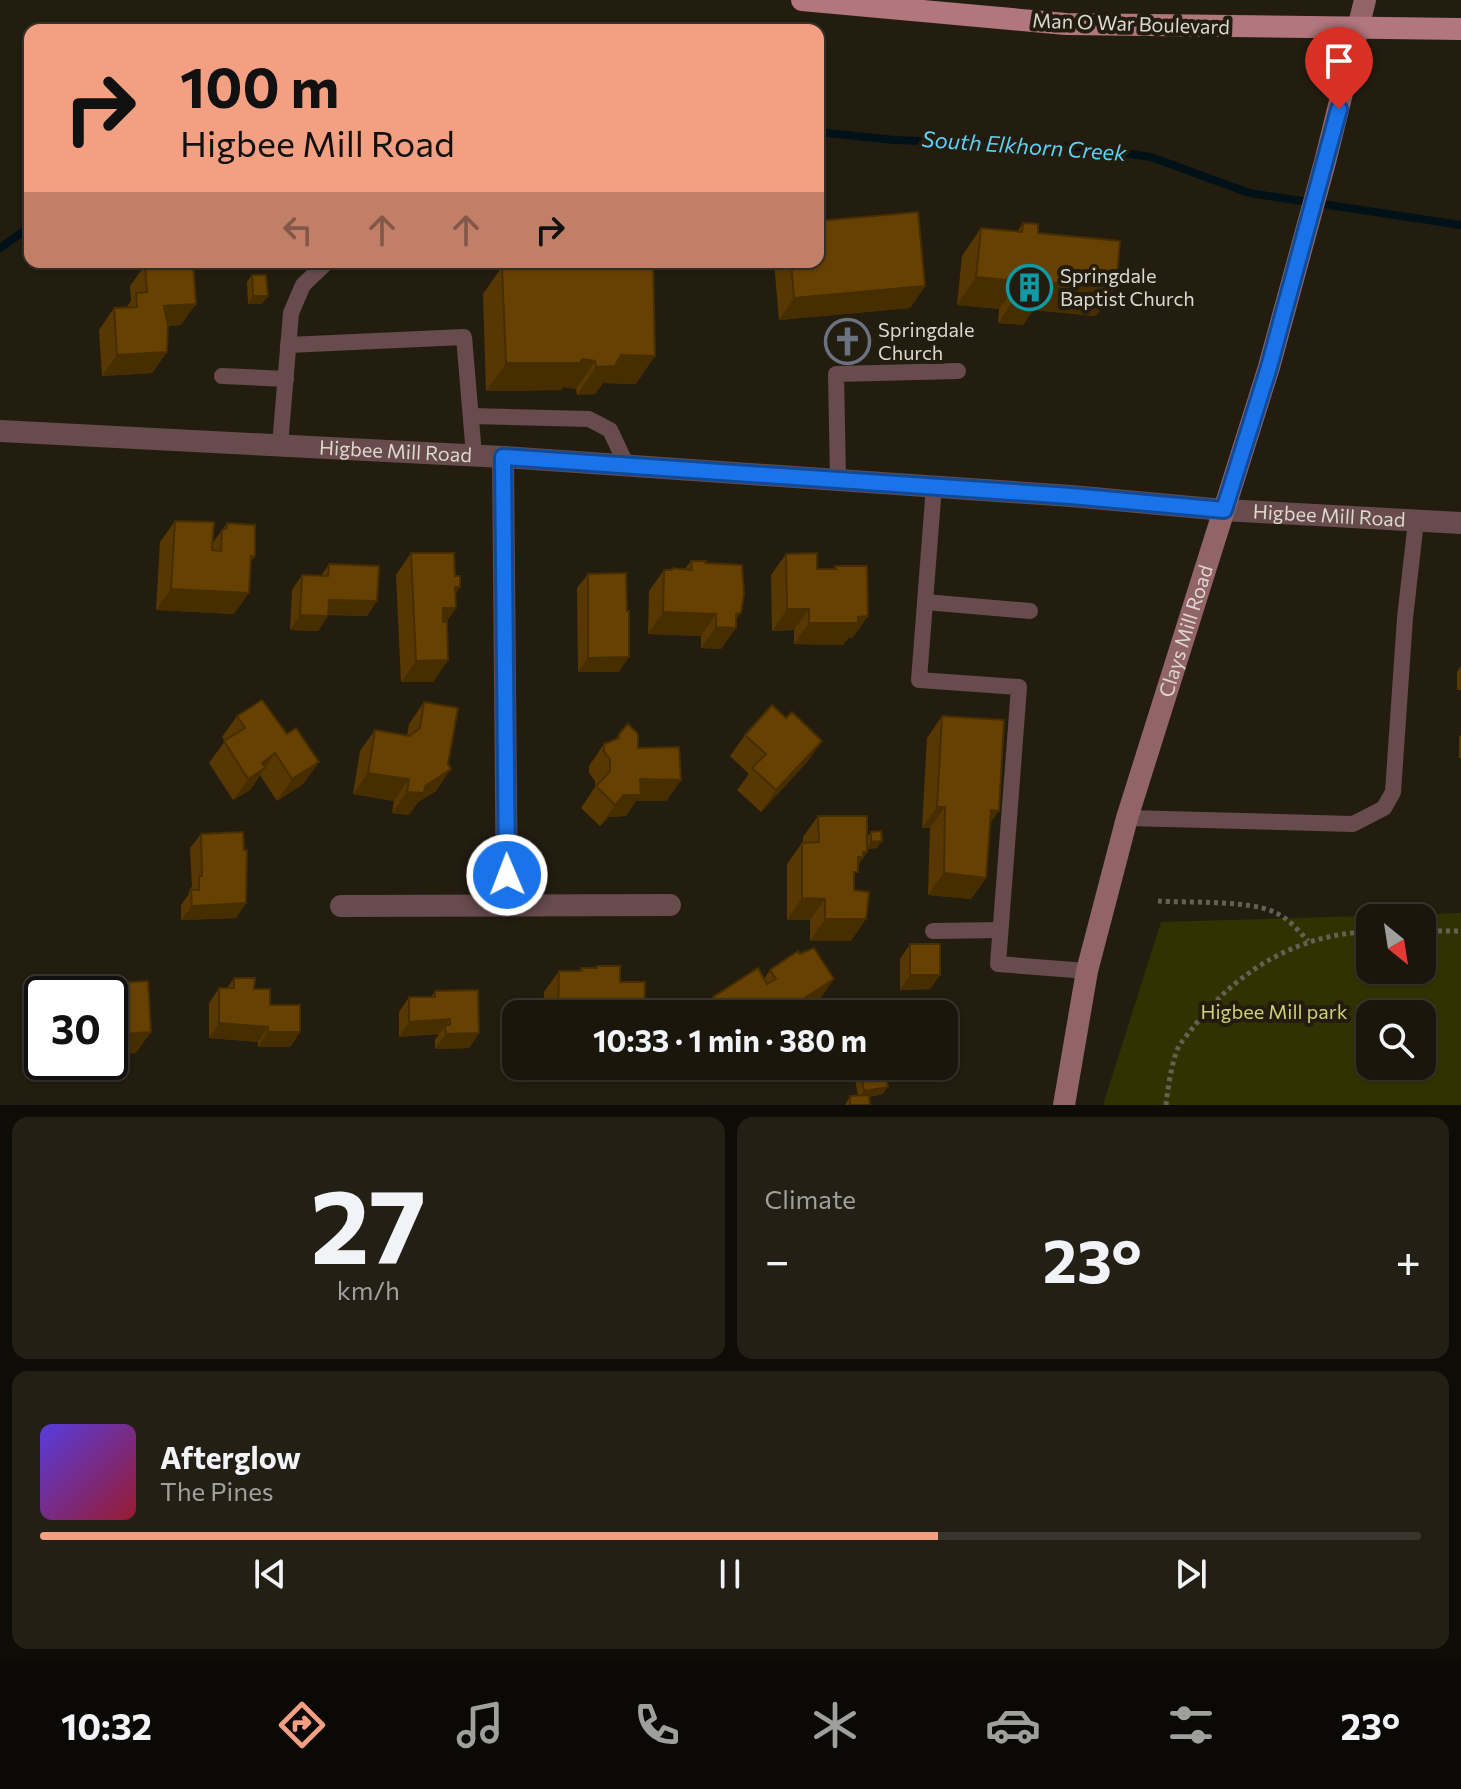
<!DOCTYPE html>
<html lang="en">
<head>
<meta charset="utf-8">
<style>
	:root { --surface:#1a160c; --page:#231f15; --text:#f1f3f6; --muted:#9f9f9d; --line:#38352d; --accent:#f39f82 }
	body { margin:0; font-family:Commissioner,sans-serif; background:var(--page); color:var(--text); height:100vh; display:flex; flex-direction:column; font-size:30px; white-space:nowrap }
	* { box-sizing:border-box; margin:0 }
	p { font-size:26px; color:var(--muted) }
	.icon { flex:none; width:44px; height:44px; fill:none; stroke:currentColor; stroke-width:2; stroke-linecap:round; stroke-linejoin:round }
	.map { position:relative; height:1105px; overflow:hidden }
	.panel { display:flex; flex-direction:column; gap:12px; padding:12px; background:#0e0c07; flex:1 }
	.panel>* { flex:none }
	.guide { position:absolute; left:24px; top:24px; width:800px; height:244px; border-radius:16px; box-shadow:0 2px 6px #0004,0 0 0 2px var(--line); background:#f39f82; color:#111; overflow:hidden }
	.needle { width:52px; rotate:150deg }
	.fabs { position:absolute; left:1356px; top:904px; display:grid; gap:16px }
	.fabs a { display:grid; place-items:center; width:80px; height:80px; border-radius:16px; background:var(--surface); box-shadow:0 2px 6px #0004,0 0 0 2px var(--line); font-size:40px }
	.speed { position:absolute; left:24px; top:976px; display:flex; gap:16px; font-size:40px; font-weight:700; text-align:center }
	.speed>* { display:grid; place-content:center; width:104px; height:104px; border-radius:50%; background:var(--surface); box-shadow:0 2px 6px #0004,0 0 0 2px var(--line); line-height:1 }
	.speed .limit { border:4px solid #111; border-radius:12px; background:#fff; color:#111 }
	.pin { position:absolute; display:grid; place-items:center; width:68px; height:68px; color:#fff; margin:-82px -34px; border-radius:50% 50% 50% 0; rotate:-45deg; box-shadow:0 0 8px #0007 }
	.pin .icon { rotate:45deg }
	.me { position:absolute; width:88px; margin:-44px; rotate:359deg; stroke-linejoin:round; filter:drop-shadow(0 0 6px #0008) }
	.turn { display:flex; align-items:center; gap:28px; height:168px; padding:0 24px; font-size:36px }
	.turn .icon { width:104px; height:104px; stroke-width:2.5 }
	.turn b { display:block; font-size:56px; line-height:68px }
	.lanes { display:flex; align-items:center; height:76px; padding:0 24px; background:#0003; justify-content:center; gap:40px; direction:ltr }
	.lanes .off { opacity:.35 }
	.big { font-size:60px; font-weight:700; line-height:1.1 }
	.panel .card { flex:1; display:flex; flex-direction:column; justify-content:center; gap:12px; min-width:0; padding:0 28px; border-radius:16px; background:var(--page) }
	.panel .dial { align-items:center; gap:0 }
	.dial b { font-size:104px; line-height:1 }
	.song { display:flex; align-items:center; gap:24px }
	.cover { width:96px; height:96px; border-radius:12px; background:linear-gradient(135deg,hsl(250 70% 55%),hsl(350 70% 35%)) }
	.played { height:8px; border-radius:4px; background:linear-gradient(90deg,var(--accent) 65%,var(--line) 65%) }
	.keys { display:flex; justify-content:space-around; direction:ltr }
	.heat { display:flex; justify-content:space-between; align-items:center; font-size:44px; direction:ltr }
	.panel .tiles { flex:1; display:grid; gap:12px; grid-template-columns:1fr 1fr }
	.card:last-child { grid-column:span 2 }
	.trip { position:absolute; left:502px; top:1000px; width:456px; height:80px; border-radius:16px; background:var(--surface); box-shadow:0 2px 6px #0004,0 0 0 2px var(--line); font-weight:700; line-height:80px; text-align:center }
	.tabs { display:flex; height:128px; justify-content:space-around; align-items:center; background:#0a0905; color:var(--muted) }
	.tabs .icon { width:56px; height:56px }
	.tabs .selected { color:var(--accent) }
	.tabs b { font-size:36px; color:var(--text) }
	.map>svg:first-child { display:block }
	.green { fill:#323200; fill-rule:evenodd }
	.lines { fill:none; stroke-linecap:round; stroke-linejoin:round }
	.stream { stroke:#001118; stroke-width:8 }
	.path { stroke:#656055; stroke-width:5; stroke-dasharray:4 4; stroke-linecap:butt }
	.service { stroke:#674b4d; stroke-width:16 }
	.minor { stroke:#674b4d; stroke-width:22 }
	.secondary { stroke:#916468; stroke-width:22 }
	.primary { stroke:#b1777d; stroke-width:22 }
	.wall { fill:#583802 }
	.shaded-wall { fill:#472e01 }
	.building { fill:#664102; stroke:#472e01; stroke-width:2 }
	.route-casing { stroke:#114b97; stroke-width:20 }
	.route { stroke:#1a73e8; stroke-width:14 }
	.labels { text-anchor:middle; stroke-width:8; stroke-linejoin:round; paint-order:stroke }
	.street-label { font-size:20px; fill:#dcd8cf; stroke:#231d10 }
	.poi-label { font-size:20px; fill:#dcd8cf; stroke:#231d10; text-anchor:start }
	.park-label { font-size:20px; fill:#cccf73; stroke:#231d10 }
	.water-label { font-size:22px; font-style:italic; fill:#5dd0f6; stroke:#231d10 }
</style>
</head>
<body>
<div class="map">
<svg width="1461" height="1105" viewBox="0 0 1461 1105">
	<rect width="100%" height="100%" fill="#231d10"/>
	<path class="green" d="M1461 913V1105H1103L1161 922ZM1370 918H1422V970H1370ZM1370 1014H1422V1066H1370Z"/>
	<g class="lines">
		<g class="stream">
			<path d="M818 132 894 140 1081 147 1151 157 1249 193 1461 225"/>
			<path d="M0 248 30 227"/>
		</g>
		<g class="path">
			<path d="M1158 901C1188 903 1248 900 1274 912 1287 917 1298 930 1308 941"/>
			<path d="M1422 931H1461"/>
			<path d="M1166 1105C1168 1087 1171 1067 1177 1050 1181 1041 1189 1033 1195 1025 1238 970 1300 933 1370 932"/>
		</g>
		<g class="service">
			<path d="M288 345 464 337 474 455"/>
			<path d="M222 376 286 379"/>
			<path d="M471 416 589 419 610 430 627 466"/>
			<path d="M280 445 291 313 303 285 327 262"/>
			<path d="M838 480 836 374 958 371"/>
			<path d="M934 486 919 680 1019 687 998 964 1087 971"/>
			<path d="M925 602 1030 611"/>
			<path d="M1127 818 1353 824 1384 808 1393 792 1405 618 1416 521"/>
			<path d="M933 931 1000 930"/>
		</g>
		<g class="minor">
			<path id="s1" d="M0 431 503 457 1071 496 1224 510 1461 523"/>
			<path d="M503 457 507 906"/>
			<path d="M341 906 670 905"/>
		</g>
		<path class="secondary" id="s2" d="M1064 1105 1087 971 1127 818 1269 367 1325 162 1365 0"/>
		<path class="primary" d="M802 0 1066 24 1461 29"/>
	</g>
	<g class="wall">
		<path d="M1023 223 1038 233 1096 316 1033 310 1023 325 998 323 999 309 957 305 962 256 981 228 1017 232Z"/>
		<path d="M562 262H653L636 384 603 383 595 394 577 395 576 389 563 387 561 390 486 391 483 294 502 267 560 266Z"/>
		<path d="M774 262H818L925 286 910 308 779 320Z"/>
		<path d="M145 265 181 325 168 326 167 352 152 373 102 376 99 330 114 308H126L131 301 130 286Z"/>
		<path d="M252 275 262 304H248L247 282Z"/>
		<path d="M175 521 212 544 227 523 254 557 250 563 234 614 156 610 160 542Z"/>
		<path d="M411 553 455 576 460 587 455 594 456 608 446 622 448 660 433 682H401L396 575Z"/>
		<path d="M786 554 817 569H833L835 566 868 616 852 638H848L843 645 794 644V630L772 631 771 575Z"/>
		<path d="M691 561 705 563 736 621 721 649 701 648V636L648 634 649 591 664 570H670L672 568 685 569Z"/>
		<path d="M329 564 367 616 328 615 318 631 290 630 292 590 302 575 321 576Z"/>
		<path d="M588 574 627 611 619 672H578L577 588Z"/>
		<path d="M1461 666V690H1457V672Z"/>
		<path d="M424 702 436 791 418 802 409 815 392 813 394 801 353 794 360 751 375 730 407 736 409 724Z"/>
		<path d="M237 716 287 734 319 762 303 784 277 801 260 775 250 790 233 800 209 763 225 741 222 737Z"/>
		<path d="M942 716 999 811 990 823 986 878 971 899 928 895 930 828H922L927 738Z"/>
		<path d="M786 718 822 741 807 762 761 812 737 790 749 774 730 756 745 735Z"/>
		<path d="M619 734 681 780 666 801H636L626 816 609 817 600 826 581 808 595 787V781L589 773V766L604 744 615 740Z"/>
		<path d="M1461 735V758H1459V737Z"/>
		<path d="M818 816 867 837 871 832 877 848 867 849V852L858 865 854 877 851 941H810V920H787V864L802 843H803V837Z"/>
		<path d="M201 834 246 903 236 918 181 920V905L189 894V891L192 886 190 848Z"/>
		<path d="M910 944 940 975 930 989 900 990V959Z"/>
		<path d="M597 966 620 982 644 1014H543L544 992 559 971H579L581 968H595Z"/>
		<path d="M770 970 819 1000 802 1011 800 1014H701L713 997 764 979Z"/>
		<path d="M234 978 254 989 270 1005 300 1032 290 1047H258V1042L209 1038V1003L219 988H227Z"/>
		<path d="M435 991 479 1033 469 1048 435 1049V1040L439 1034 399 1037V1012L409 997H431Z"/>
		<path d="M42 995V1059L30 1060 27 1017Z"/>
		<path d="M854 1066H884L883 1094 869 1097 870 1105H845L850 1096H858L853 1068Z"/>
	</g>
	<g class="shaded-wall">
		<path d="M976 277 1019 281 999 309 957 305Z"/>
		<path d="M1043 282 1116 288 1096 316 1033 310 1023 325 998 323 1017 295Z"/>
		<path d="M925 286 910 308 779 320 794 298Z"/>
		<path d="M253 296H268L262 304H248Z"/>
		<path d="M196 304 181 325 149 327 164 306Z"/>
		<path d="M167 352 152 373 102 376 117 355Z"/>
		<path d="M621 355 655 356 636 384 603 383 595 394 577 395 596 367Z"/>
		<path d="M582 359 595 361 576 389 563 387 561 390 486 391 506 363Z"/>
		<path d="M455 587H460L445 608H456L440 629 428 630Z"/>
		<path d="M171 589 249 593 234 614 156 610Z"/>
		<path d="M329 600 377 601 367 616 319 614Z"/>
		<path d="M787 609H809L794 630 772 631Z"/>
		<path d="M663 612 716 614 701 636 648 634Z"/>
		<path d="M741 613 731 627 736 628 721 649 701 648 716 627 736 614Z"/>
		<path d="M300 615 328 616 318 631 290 630Z"/>
		<path d="M868 616 852 638H848L843 645 794 644 809 623Z"/>
		<path d="M629 657 619 672H578L588 658Z"/>
		<path d="M448 660 433 682H401L416 661Z"/>
		<path d="M822 741 807 762 761 812 776 790Z"/>
		<path d="M275 753 250 790 233 800 248 779 262 763Z"/>
		<path d="M319 762 303 784 277 801 292 779Z"/>
		<path d="M451 769 436 791 418 802 409 815 392 813 407 792 425 786Z"/>
		<path d="M368 773 409 779 394 801 353 794Z"/>
		<path d="M640 779 681 780 666 801H636L626 816 609 817 600 826 615 805Z"/>
		<path d="M937 807H945L930 828H922Z"/>
		<path d="M991 810 999 811 984 832Z"/>
		<path d="M882 841 877 848 866 849 871 842Z"/>
		<path d="M863 852H867L848 879 858 857Z"/>
		<path d="M944 873 986 878 971 899 928 895Z"/>
		<path d="M802 898 825 899 810 920H787Z"/>
		<path d="M246 903 236 918 181 920 192 906Z"/>
		<path d="M825 919H866L851 941H810Z"/>
		<path d="M910 975H940L930 989 900 990Z"/>
		<path d="M834 979 819 1000 802 1011 800 1014H790L798 1002Z"/>
		<path d="M450 1019 440 1033 399 1037 409 1022Z"/>
		<path d="M219 1023 268 1027 258 1042 209 1038Z"/>
		<path d="M151 1032 136 1053 110 1055V1035Z"/>
		<path d="M268 1032H300L290 1047H258Z"/>
		<path d="M479 1033 469 1048 435 1049 446 1034Z"/>
		<path d="M42 1044V1059L30 1060Z"/>
		<path d="M888 1087 883 1094 858 1099 864 1091Z"/>
	</g>
	<g class="building">
		<path d="M918 212 925 286 794 298 791 262H818V221Z"/>
		<path d="M1023 223 1038 224V233L1120 241 1116 288 1043 282 1042 298 1017 295 1019 281 976 277 981 228 1022 232Z"/>
		<path d="M193 262 196 304 164 306 168 326 167 352 117 355 114 308 137 307 136 293 147 292 145 265Z"/>
		<path d="M573 262H653L655 356 621 355 615 366 596 367 595 361 582 359 580 363H506L502 267 563 265 565 269 573 268Z"/>
		<path d="M252 275H266L268 296H253Z"/>
		<path d="M175 521 214 522 212 550 221 551 222 530 227 528V523L255 525V554L254 557 251 556 249 593 171 589Z"/>
		<path d="M411 553H454L455 576H460V587H455L456 608H443V622H447L448 660 416 661Z"/>
		<path d="M817 553V569H836L835 566H867L868 616 858 617V623H809V609H787L786 554Z"/>
		<path d="M691 561H706L705 563 742 565 744 594 741 613 736 614V628L716 627V614L663 612 664 570H672V568L692 570Z"/>
		<path d="M329 564 379 566 377 601 329 600 328 616 300 615 302 575 328 576Z"/>
		<path d="M626 573 627 611H629V657L588 658V574Z"/>
		<path d="M262 700 287 734 296 728 319 762 292 779 275 753 262 763 265 768 248 779 224 741 245 728 237 716Z"/>
		<path d="M424 702 458 708 448 764 451 769 425 786 424 793 407 792 409 779 368 773 375 730 409 736 420 728Z"/>
		<path d="M772 705 786 718 792 712 822 741 776 790 752 768 766 754 745 735Z"/>
		<path d="M942 716 1004 720 999 811 991 810 986 878 944 873 945 807H937Z"/>
		<path d="M628 724 638 734V748L679 747 681 780 640 779 641 795H624L615 805 596 786 610 771V759L604 752V744L619 738V734Z"/>
		<path d="M818 816H867V852H863V857H858V872H854V890L869 892 866 919H825V899L802 898V843L819 842Z"/>
		<path d="M881 831 882 841 871 842V832Z"/>
		<path d="M243 832 244 850H247L246 903 192 906 191 890H199V876H202L201 834Z"/>
		<rect x="910" y="944" width="30" height="31"/>
		<path d="M814 948 834 979 798 1002 803 1010 796 1014H724L713 997 758 968 767 984 776 979 770 970 798 951 800 954Z"/>
		<path d="M597 966H620V982H645L644 1014H558L559 971H582L581 968H597Z"/>
		<path d="M234 978H255L254 989H270V1005H300V1032H268V1027L219 1023V988H234Z"/>
		<path d="M148 981 151 1032 110 1035V994H61L118 990V983Z"/>
		<path d="M478 990 479 1033 446 1034 445 1025H450V1019L409 1022V997H435V991Z"/>
		<path d="M859 1066H884L888 1087 864 1091Z"/>
		<path d="M869 1095 870 1105H850V1096Z"/>
	</g>
	<g class="lines">
		<defs>
			<path id="route" d="M507 875 503 457 1071 496 1224 510 1269 367 1339 109"/>
		</defs>
		<use href="#route" class="route-casing"/>
		<use href="#route" class="route"/>
	</g>
	<defs>
		<symbol id="building-ring" viewBox="-11 -11 22 22"><circle r="9.5" fill="#231d10" stroke="#0f9aa8" stroke-width="1.5"/><path d="M-4-6H4V6H1V3H-1V6H-4ZM-2.5-4.3h1.7v1.8h-1.7ZM.8-4.3h1.7v1.8H.8ZM-2.5-1h1.7V.8h-1.7ZM.8-1h1.7V.8H.8Z" fill="#0f9aa8"/></symbol>
		<symbol id="church-ring" viewBox="-11 -11 22 22"><circle r="9.5" fill="#231d10" stroke="#6b7280" stroke-width="1.5"/><path d="M-1.2-6h2.4v3.5h3.3v2.4h-3.3V6h-2.4V-.1h-3.3v-2.4h3.3Z" fill="#6b7280"/></symbol>
	</defs>
	<g fill-rule="evenodd">
		<use href="#building-ring" x="1004" y="262" width="51" height="51"/>
		<use href="#church-ring" x="822" y="316" width="51" height="51"/>
	</g>
	<g class="labels">
		<g class="street-label">
			<text transform="translate(1131 24) rotate(2)" y="7">Man O War Boulevard</text>
			<text dy="7" stroke="none"><textPath href="#s1" startOffset="396">Higbee Mill Road</textPath></text>
			<text dy="7" stroke="none"><textPath href="#s1" startOffset="1332">Higbee Mill Road</textPath></text>
			<text dy="7" stroke="none"><textPath href="#s2" startOffset="490">Clays Mill Road</textPath></text>
		</g>
		<g class="poi-label">
			<text x="1060" y="283">Springdale<tspan x="1060" dy="23">Baptist Church</tspan></text>
			<text x="878" y="337">Springdale<tspan x="878" dy="23">Church</tspan></text>
		</g>
		<g class="park-label">
			<text x="1274" y="1019">Higbee Mill park</text>
		</g>
		<g class="water-label">
			<text transform="translate(1024 146) rotate(4)" y="8">South Elkhorn Creek</text>
		</g>
	</g>
</svg>
<div class="fabs">
<a><svg class="needle" viewBox="-14 -14 28 28"><path d="M0-13l5 13h-10z" fill="#e53935"/><path d="M0 13l5-13h-10z" fill="#9f9f9d"/></svg></a>
<a><svg class="icon" aria-label="search" viewBox="0 0 24 24"><circle cx="10" cy="10" r="6"/><path d="M15 15l6 6"/></svg></a>
</div>
<div class="speed"><div class="limit">30</div></div>
<div class="pin" style="left:1339px;top:109px;background:#d93025"><svg class="icon" aria-label="arrive" viewBox="0 0 24 24"><path d="M6 21V4h12l-3 4 3 4H6"/></svg></div>
<svg class="me" style="left:507px;top:875px" viewBox="-20 -20 40 40"><circle r="17" fill="#1a73e8" stroke="#fff" stroke-width="3"/><path d="M0-11L8 9 0 5-8 9z" fill="#fff"/></svg>
<div class="trip">10:33 · 1 min · 380 m</div>
<div class="guide">
<div class="turn"><svg class="icon" aria-label="right" viewBox="0 0 24 24"><path d="M7 20v-9h11M14 6l5 5-5 5"/></svg><div><b>100 m</b>Higbee Mill Road</div></div>
<div class="lanes"><svg class="icon off" aria-label="left" viewBox="0 0 24 24"><path d="M17 20v-9H6M10 6l-5 5 5 5"/></svg><svg class="icon off" aria-label="ahead" viewBox="0 0 24 24"><path d="M12 20V5M6 11l6-6 6 6"/></svg><svg class="icon off" aria-label="ahead" viewBox="0 0 24 24"><path d="M12 20V5M6 11l6-6 6 6"/></svg><svg class="icon" aria-label="right" viewBox="0 0 24 24"><path d="M7 20v-9h11M14 6l5 5-5 5"/></svg></div>
</div>
</div>
<section class="panel">
<div class="tiles">
<div class="card dial"><b>27</b><p>km/h</p></div>
<div class="card"><p>Climate</p>
<div class="heat"><a>−</a><b class="big">23°</b><a>+</a></div>
</div>
<div class="card">
<div class="song"><i class="cover"></i><div><b>Afterglow</b><p>The Pines</p></div></div>
<div class="played"></div>
<div class="keys"><svg class="icon" aria-label="previous" viewBox="0 0 24 24"><path d="M18 5L8 12l10 7zM5 5v14"/></svg><svg class="icon" aria-label="pause" viewBox="0 0 24 24"><path d="M8 5v14M16 5v14"/></svg><svg class="icon" aria-label="next" viewBox="0 0 24 24"><path d="M6 5l10 7-10 7zM19 5v14"/></svg></div>
</div>
</div>
</section>
<nav class="tabs">
<b>10:32</b>
<svg class="icon selected" aria-label="directions" viewBox="0 0 24 24"><path d="M12 3l9 9-9 9-9-9zM9 14v-3h6M13 9l2 2-2 2"/></svg>
<svg class="icon" aria-label="music" viewBox="0 0 24 24"><path d="M9 18V5l10-2v13"/><circle cx="6" cy="18" r="3"/><circle cx="16" cy="16" r="3"/></svg>
<svg class="icon" aria-label="phone" viewBox="0 0 24 24"><path d="M5 4h4l2 5-3 2q2 4 5 5l2-3 5 2v4C11 20 4 13 5 4z"/></svg>
<svg class="icon" aria-label="climate" viewBox="0 0 24 24"><path d="M12 3v18M4 7l16 10M4 17L20 7"/></svg>
<svg class="icon" aria-label="car" viewBox="0 0 24 24"><path d="M5 17H2v-5l4-1 3-4h7l3 4 3 1v5h-3M9 17h6M6 11h13"/><circle cx="7" cy="17" r="2"/><circle cx="17" cy="17" r="2"/></svg>
<svg class="icon" aria-label="filters" viewBox="0 0 24 24"><path d="M4 7h16M4 17h16"/><circle cx="9" cy="7" r="2"/><circle cx="15" cy="17" r="2"/></svg>
<b>23°</b>
</nav>
</body>
</html>
